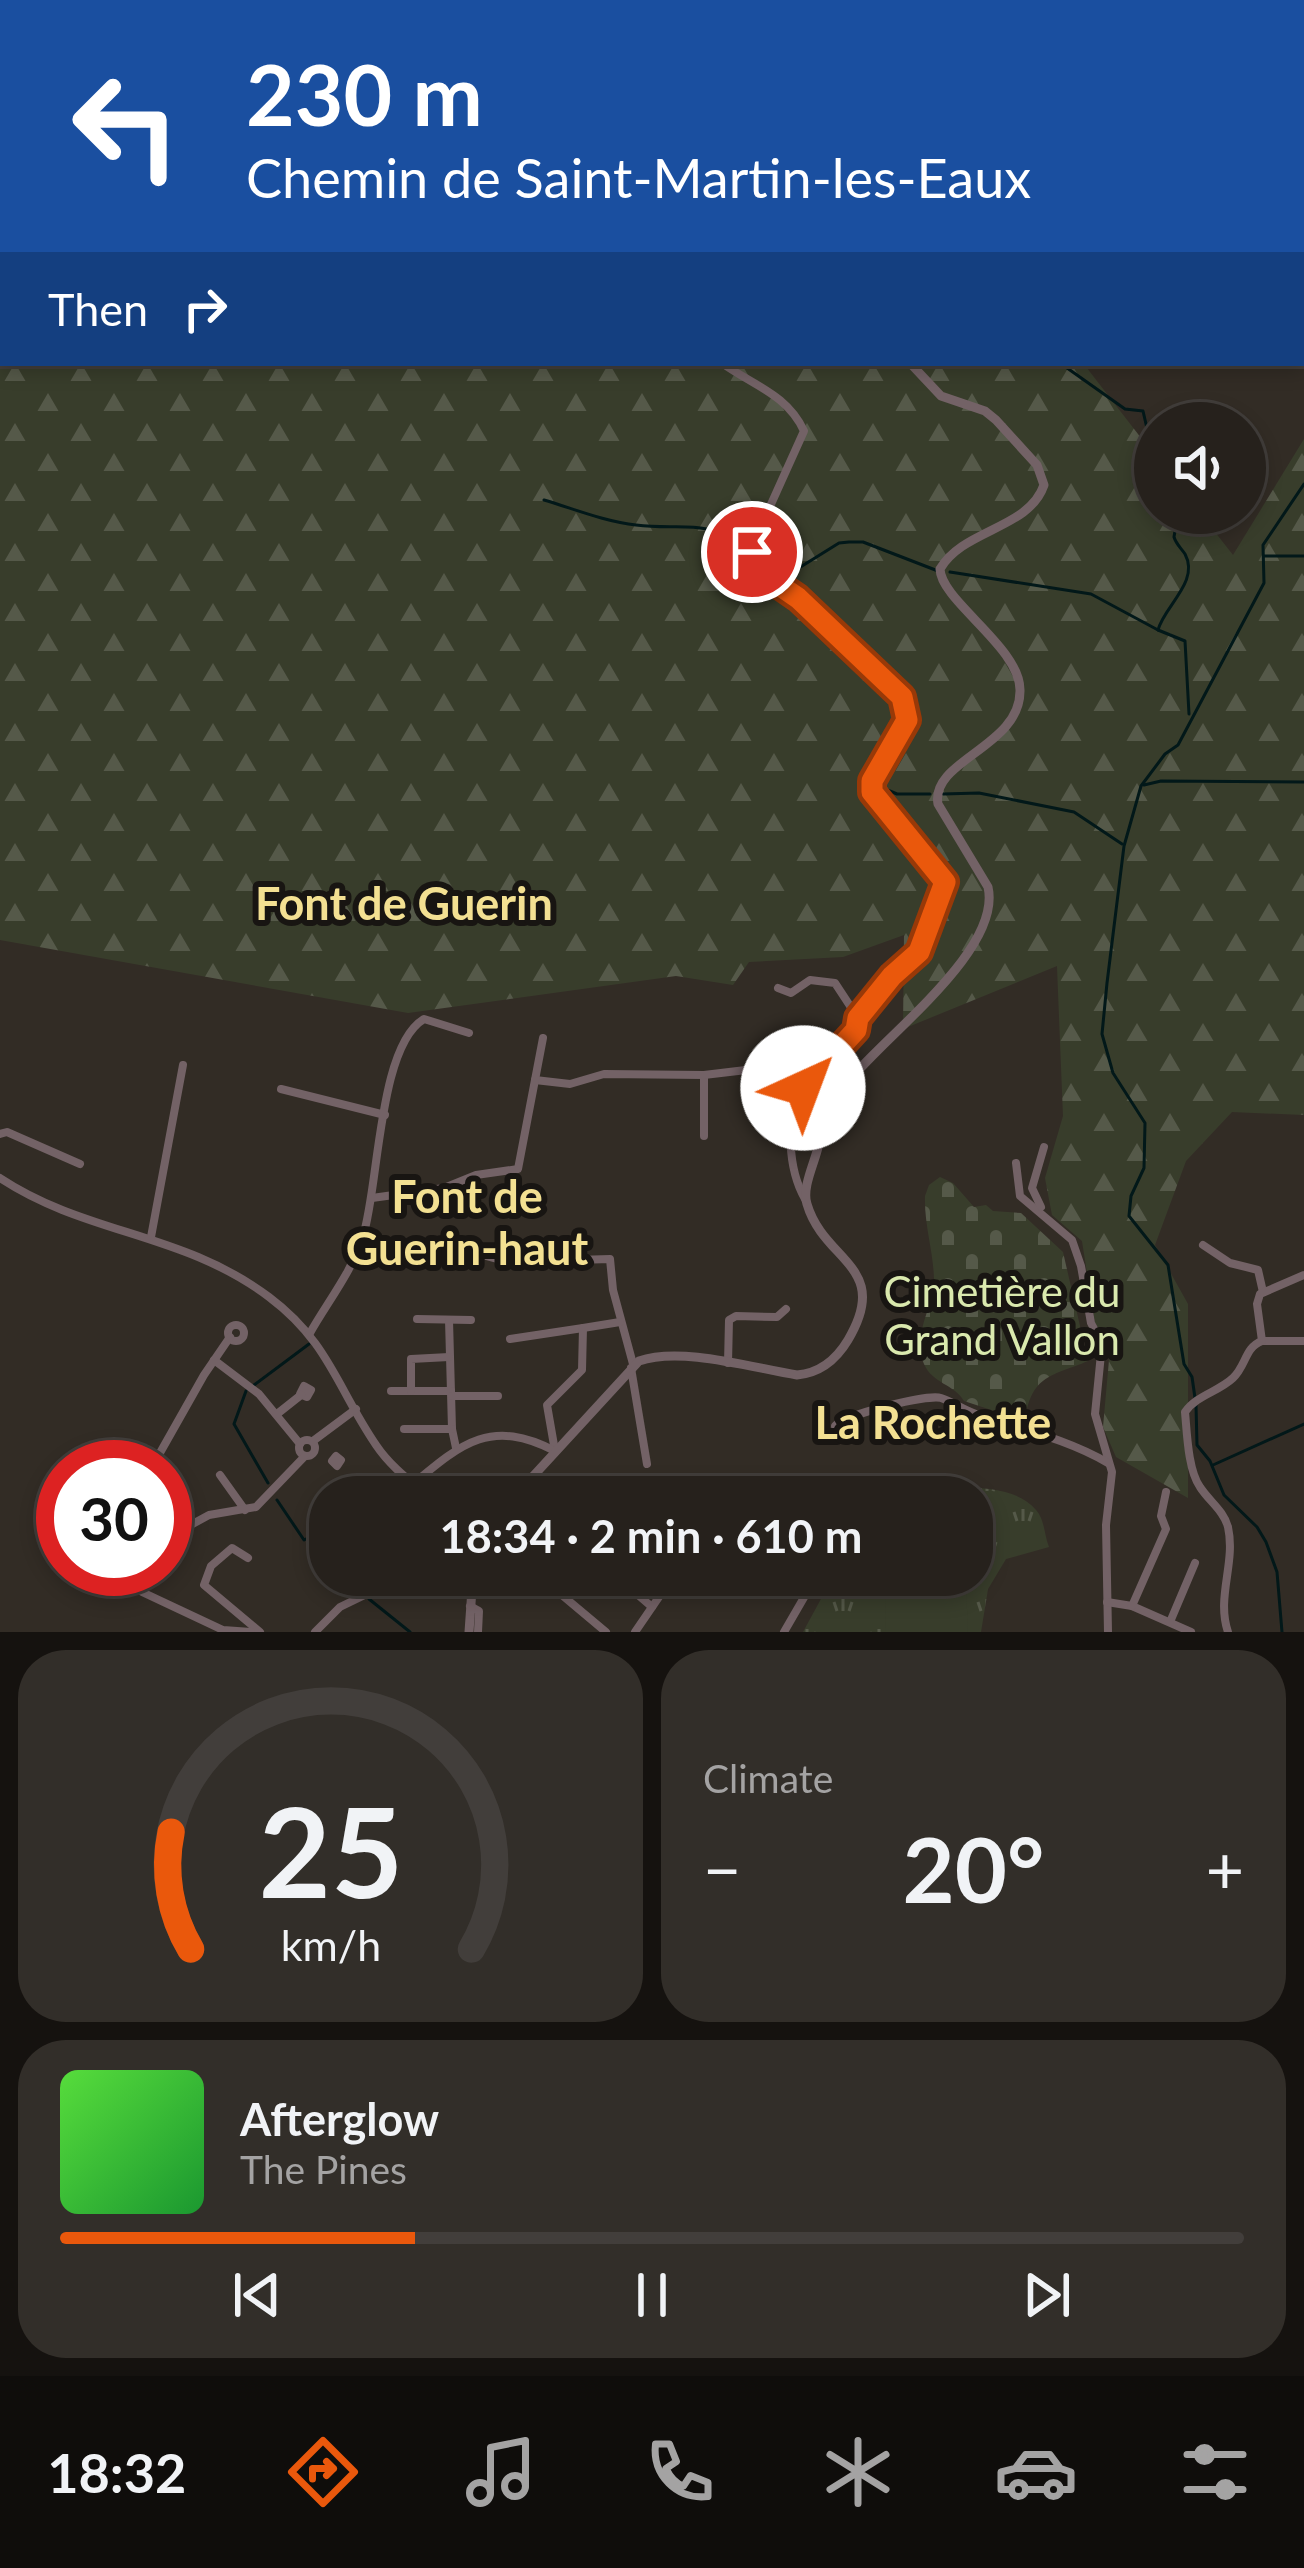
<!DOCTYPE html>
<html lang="en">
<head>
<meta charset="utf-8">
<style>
	:root { --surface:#26211c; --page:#322e29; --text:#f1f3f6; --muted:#a4a3a3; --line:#423e3b; --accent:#ea580c }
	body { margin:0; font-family:Lato,sans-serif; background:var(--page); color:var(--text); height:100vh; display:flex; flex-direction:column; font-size:45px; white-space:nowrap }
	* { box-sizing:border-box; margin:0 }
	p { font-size:39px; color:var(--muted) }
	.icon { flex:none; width:66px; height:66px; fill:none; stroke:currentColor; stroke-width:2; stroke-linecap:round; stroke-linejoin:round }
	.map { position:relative; height:1632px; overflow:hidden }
	.drawer { display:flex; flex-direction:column; gap:18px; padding:18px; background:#15120f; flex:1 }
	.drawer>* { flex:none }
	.top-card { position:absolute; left:0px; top:0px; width:1305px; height:366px; box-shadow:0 6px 18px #0003,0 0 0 3px var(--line); background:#1a4fa0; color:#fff; overflow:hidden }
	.buttons { position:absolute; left:1134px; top:402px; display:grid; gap:24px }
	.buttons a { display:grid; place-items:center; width:132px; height:132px; border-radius:50%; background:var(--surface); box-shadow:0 6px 18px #0003,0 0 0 3px var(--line); font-size:60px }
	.speed { position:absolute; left:36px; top:1440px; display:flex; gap:24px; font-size:60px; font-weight:700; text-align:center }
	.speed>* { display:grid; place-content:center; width:156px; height:156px; border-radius:50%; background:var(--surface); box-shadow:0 6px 18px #0003,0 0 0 3px var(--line); line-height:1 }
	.speed .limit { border:18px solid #d22; background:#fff; color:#111 }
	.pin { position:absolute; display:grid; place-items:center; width:102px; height:102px; color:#fff; margin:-51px; border:6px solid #fff; border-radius:50%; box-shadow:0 3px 12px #0007 }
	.me { position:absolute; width:132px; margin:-66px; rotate:43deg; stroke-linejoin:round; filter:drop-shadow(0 0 9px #0008) }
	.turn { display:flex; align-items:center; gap:42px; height:252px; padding:0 48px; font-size:54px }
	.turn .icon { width:156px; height:156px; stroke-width:2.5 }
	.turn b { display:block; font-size:84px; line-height:102px }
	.then { display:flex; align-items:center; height:114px; padding:0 48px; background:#0003; gap:24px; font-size:45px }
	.big { font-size:90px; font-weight:700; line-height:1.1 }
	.drawer .widget { flex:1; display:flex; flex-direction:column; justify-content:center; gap:18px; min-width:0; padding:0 42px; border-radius:48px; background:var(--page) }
	.drawer .dial { align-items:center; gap:0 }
	.dial svg { height:312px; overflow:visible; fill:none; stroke:var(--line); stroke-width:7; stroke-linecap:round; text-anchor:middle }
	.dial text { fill:var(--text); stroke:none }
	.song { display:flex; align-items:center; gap:36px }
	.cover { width:144px; height:144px; border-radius:18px; background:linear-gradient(135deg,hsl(110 70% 55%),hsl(130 70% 35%)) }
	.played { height:12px; border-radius:6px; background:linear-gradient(90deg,var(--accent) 30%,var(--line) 30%) }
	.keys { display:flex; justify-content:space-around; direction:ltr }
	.heat { display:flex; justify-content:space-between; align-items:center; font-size:66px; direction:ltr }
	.drawer .tiles { flex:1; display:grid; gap:18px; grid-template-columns:1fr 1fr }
	.widget:last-child { grid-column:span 2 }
	.trip { position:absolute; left:309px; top:1476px; width:684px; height:120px; border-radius:48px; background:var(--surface); box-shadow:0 6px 18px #0003,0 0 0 3px var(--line); font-weight:700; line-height:120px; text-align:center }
	.menu { display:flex; height:192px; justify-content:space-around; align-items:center; background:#0f0d0b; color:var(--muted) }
	.menu .icon { width:84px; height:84px }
	.menu .selected { color:var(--accent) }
	.menu b { font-size:54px; color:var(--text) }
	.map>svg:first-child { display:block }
	.forest { fill:url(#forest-firs) }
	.cemetery { fill:url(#cemetery-stones) }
	.park { fill:url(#park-tufts) }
	.pitch { fill:#383d2b }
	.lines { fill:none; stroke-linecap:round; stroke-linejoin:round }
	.stream { stroke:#021819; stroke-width:3 }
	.minor { stroke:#736266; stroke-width:8 }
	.tertiary { stroke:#736266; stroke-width:9 }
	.route-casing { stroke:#983908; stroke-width:30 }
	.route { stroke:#ea580c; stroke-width:21 }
	.labels { text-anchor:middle; stroke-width:12; stroke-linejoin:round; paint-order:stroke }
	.park-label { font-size:42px; fill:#dae9ae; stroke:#181512 }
	.neighbourhood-label { font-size:45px; font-weight:bold; fill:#f3e092; stroke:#181512 }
</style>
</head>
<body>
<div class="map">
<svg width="1304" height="1632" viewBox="0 0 1304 1632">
	<defs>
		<pattern id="forest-firs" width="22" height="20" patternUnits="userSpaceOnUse" patternTransform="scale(3)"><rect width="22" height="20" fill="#383d2b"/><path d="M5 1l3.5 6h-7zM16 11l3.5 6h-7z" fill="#555949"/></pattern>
		<pattern id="cemetery-stones" width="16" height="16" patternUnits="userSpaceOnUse" patternTransform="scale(3)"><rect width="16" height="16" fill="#383d2b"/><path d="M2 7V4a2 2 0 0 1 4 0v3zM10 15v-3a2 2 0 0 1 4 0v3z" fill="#555949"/></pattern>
		<pattern id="park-tufts" width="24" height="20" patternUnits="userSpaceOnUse" patternTransform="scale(3)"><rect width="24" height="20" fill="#383d2b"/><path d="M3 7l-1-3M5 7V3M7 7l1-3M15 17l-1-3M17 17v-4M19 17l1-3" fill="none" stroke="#555949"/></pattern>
	</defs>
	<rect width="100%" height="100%" fill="#322c25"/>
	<path class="forest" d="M0 135 3 363H1083L1155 456V513H1200L1233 555 1304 439V1115L1232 1112 1186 1161 1155 1245 1188 1304V1498L1116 1457 1103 1427 1110 1349 1095 1323 1082 1241 1052 1215 1045 1178 1063 1116 1057 966 903 1029 904 935 843 957 749 962 733 985 676 976 408 1013 0 940Z"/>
	<path class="cemetery" d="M940 1177 953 1183 974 1207 986 1205 993 1211 1021 1213 1063 1252 1088 1361C1053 1376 1031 1374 1025 1421L964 1401C954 1384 933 1384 924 1364 911 1337 933 1308 934 1281 934 1253 924 1225 925 1196L929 1185Z"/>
	<path class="park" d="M941 1488C970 1487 1015 1485 1036 1510 1045 1520 1044 1535 1049 1547L1006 1559 988 1589 981 1632H803L834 1575H972V1497H916Z"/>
	<path class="pitch" d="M966 1586 968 1632H886L885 1588Z"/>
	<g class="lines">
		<g class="stream">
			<path d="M832 0V3"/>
			<path d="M206 3 207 0"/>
			<path d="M0 217H3"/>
			<path d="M1060 363 1125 409 1143 411 1155 463"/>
			<path d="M544 500C574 509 606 522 636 525 683 531 701 517 744 547"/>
			<path d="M1178 513 1174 537C1176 544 1181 548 1185 554 1200 582 1164 606 1158 630L1185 641 1189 714"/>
			<path d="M759 555 794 571 839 543 849 542H863L938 571"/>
			<path d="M1264 556H1304"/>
			<path d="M950 572 1091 594 1158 630"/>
			<path d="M861 779 865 781"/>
			<path d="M1144 785 1161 781 1304 782"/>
			<path d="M878 786 897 794H930"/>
			<path d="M943 794 979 793 1074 812 1122 844"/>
			<path d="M254 1385 309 1344"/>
			<path d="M246 1391 234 1424 268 1483"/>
			<path d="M1213 1465 1304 1424"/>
			<path d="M277 1500 304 1540 316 1534 330 1552"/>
			<path d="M349 1575 362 1591"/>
			<path d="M369 1599 410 1632"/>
			<path d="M1282 1632 1277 1572 1266 1542 1257 1527 1224 1495 1210 1461 1197 1445 1196 1405 1192 1377 1184 1364 1168 1265 1129 1216 1131 1196 1144 1168 1145 1123 1113 1073 1102 1034 1107 983 1124 846 1141 786 1165 754 1178 745 1264 583 1263 545 1304 484"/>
		</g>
		<g class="minor">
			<path d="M722 363C752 385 787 394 804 431L754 542 753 560C764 578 778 583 794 596 807 605 815 618 827 628 851 650 886 668 902 697 923 737 869 756 871 788 873 815 932 856 945 882L919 952 893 976 858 1018 856 1030C840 1049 818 1067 804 1087 783 1116 789 1171 805 1199"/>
			<path d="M778 988 791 993 810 980 835 983 858 1018"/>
			<path d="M704 1075V1136"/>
			<path d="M535 1080 570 1084 604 1074 704 1075 780 1066 801 1074 803 1087"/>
			<path d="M281 1089 385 1115"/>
			<path d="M0 1134 7 1132 80 1164"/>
			<path d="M1016 1163 1020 1196 1072 1240 1081 1266 1091 1323 1102 1344 1095 1414 1112 1472 1106 1525 1108 1632"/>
			<path d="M0 1178C86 1235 183 1232 269 1297 329 1342 337 1388 376 1445 390 1466 410 1481 429 1497"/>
			<path d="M372 1198 444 1188 476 1175 518 1169 543 1038"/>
			<path d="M1041 1207 1032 1188 1044 1147"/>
			<path d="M151 1237 183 1065"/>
			<path d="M1203 1245 1230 1263 1258 1270 1263 1292"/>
			<path d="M486 1256 508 1262 610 1259 613 1290 633 1364"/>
			<path d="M417 1319 471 1320"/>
			<path d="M449 1320 452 1429 456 1448"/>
			<circle cx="236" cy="1333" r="8"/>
			<path d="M310 1333C328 1301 352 1272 363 1236 379 1187 378 1046 424 1019L469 1033"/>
			<path d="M510 1339 583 1328"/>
			<path d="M1262 1341H1304"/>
			<path d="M214 1360 259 1394 300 1444"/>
			<path d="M728 1363 729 1320 736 1316 777 1317 786 1309"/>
			<path d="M631 1368 647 1464"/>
			<path d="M304 1386 311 1390 307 1397 300 1394Z"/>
			<path d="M391 1391H451"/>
			<path d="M411 1391V1359L449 1357"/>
			<path d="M452 1396H498"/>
			<path d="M277 1414 301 1395"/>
			<path d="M853 1415 847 1429 836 1431 835 1426C846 1414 928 1394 941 1398 953 1402 964 1410 976 1414 1021 1429 1067 1439 1108 1463"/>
			<path d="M404 1429H452"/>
			<circle cx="307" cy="1448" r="8"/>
			<path d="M313 1441 356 1409"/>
			<path d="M555 1451 547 1405 582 1370 583 1328 620 1322"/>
			<path d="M336 1456 341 1460 337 1466 332 1461Z"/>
			<path d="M131 1467 133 1455"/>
			<path d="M152 1467 204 1375 230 1337"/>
			<path d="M220 1475 245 1510"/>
			<path d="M413 1484C462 1443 491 1418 555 1451"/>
			<path d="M715 1497 735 1484 760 1497"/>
			<path d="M165 1539 209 1515 256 1507 305 1456"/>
			<path d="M248 1558 232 1548 211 1566 204 1585 260 1632"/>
			<path d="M538 1575 606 1632"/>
			<path d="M615 1575 652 1607"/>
			<path d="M142 1592 223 1630 251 1632"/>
			<path d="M1107 1602 1132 1606 1191 1632"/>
			<path d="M470 1606 479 1611 478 1632"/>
			<path d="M1132 1606 1166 1529 1161 1516 1166 1492"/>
			<path d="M1170 1622 1195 1563"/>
			<path d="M315 1632 340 1607 406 1575"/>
			<path d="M635 1632 674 1575"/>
			<path d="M784 1632 817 1575"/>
			<path d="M1228 1632C1216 1597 1236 1563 1228 1527 1224 1511 1209 1501 1200 1487 1188 1470 1187 1433 1185 1412 1197 1395 1218 1392 1233 1378 1246 1366 1245 1347 1262 1341L1257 1304 1260 1294 1304 1275"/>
		</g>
		<g class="tertiary">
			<path d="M855 0 856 3"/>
			<path d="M814 3 816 0"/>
			<path d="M1302 76 1304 74"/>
			<path d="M514 1497 639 1361C681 1346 753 1368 797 1375 820 1373 836 1360 848 1340 892 1266 824 1262 807 1204 802 1189 813 1166 817 1151 823 1130 829 1109 841 1091 874 1043 1003 953 988 887L938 804C930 760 1021 747 1020 690 1020 647 941 601 940 569 963 529 1029 529 1044 485L1037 465 996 420 985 411 941 396 910 363"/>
			<path d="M469 1632 473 1575"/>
		</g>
	</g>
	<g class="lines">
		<defs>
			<path id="route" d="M752 552 760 572 798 598 902 697 907 720 872 781V792L945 882 919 952 892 976 858 1018 856 1030 803 1088"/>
		</defs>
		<use href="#route" class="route-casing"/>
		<use href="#route" class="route"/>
	</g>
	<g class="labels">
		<g class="park-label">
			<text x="1002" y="1307">Cimetière du<tspan x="1002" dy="48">Grand Vallon</tspan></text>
		</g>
		<g class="neighbourhood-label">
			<text x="404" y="920">Font de Guerin</text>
			<text x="467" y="1213">Font de<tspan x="467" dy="52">Guerin-haut</tspan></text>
			<text x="933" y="1439">La Rochette</text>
		</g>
	</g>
</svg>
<div class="buttons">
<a><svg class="icon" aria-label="sound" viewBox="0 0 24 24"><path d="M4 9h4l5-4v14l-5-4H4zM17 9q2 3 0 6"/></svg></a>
</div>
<div class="speed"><div class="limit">30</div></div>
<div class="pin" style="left:752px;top:552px;background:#d93025"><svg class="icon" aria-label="arrive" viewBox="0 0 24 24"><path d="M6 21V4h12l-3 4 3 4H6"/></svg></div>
<svg class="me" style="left:803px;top:1088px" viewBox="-20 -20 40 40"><circle r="19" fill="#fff"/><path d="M0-13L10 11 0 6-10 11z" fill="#ea580c"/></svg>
<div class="trip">18:34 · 2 min · 610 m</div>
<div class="top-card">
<div class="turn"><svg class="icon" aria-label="left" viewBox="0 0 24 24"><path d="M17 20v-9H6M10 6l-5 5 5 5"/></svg><div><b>230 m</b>Chemin de Saint-Martin-les-Eaux</div></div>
<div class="then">Then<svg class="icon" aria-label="right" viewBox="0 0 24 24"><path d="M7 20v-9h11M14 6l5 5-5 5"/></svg></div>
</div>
</div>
<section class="drawer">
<div class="tiles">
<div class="widget dial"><svg viewBox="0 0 100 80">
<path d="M14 69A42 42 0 1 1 86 69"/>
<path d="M14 69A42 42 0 0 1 9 39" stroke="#ea580c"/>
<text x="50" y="56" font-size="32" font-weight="700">25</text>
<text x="50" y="72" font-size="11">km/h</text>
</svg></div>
<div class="widget"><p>Climate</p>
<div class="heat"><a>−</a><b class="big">20°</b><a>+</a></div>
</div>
<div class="widget">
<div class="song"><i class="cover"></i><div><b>Afterglow</b><p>The Pines</p></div></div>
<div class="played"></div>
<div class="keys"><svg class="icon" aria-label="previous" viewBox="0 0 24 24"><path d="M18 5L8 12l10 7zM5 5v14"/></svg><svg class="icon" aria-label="pause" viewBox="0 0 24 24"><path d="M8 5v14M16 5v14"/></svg><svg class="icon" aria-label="next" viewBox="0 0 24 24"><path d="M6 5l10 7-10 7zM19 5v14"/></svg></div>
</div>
</div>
</section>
<nav class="menu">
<b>18:32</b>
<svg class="icon selected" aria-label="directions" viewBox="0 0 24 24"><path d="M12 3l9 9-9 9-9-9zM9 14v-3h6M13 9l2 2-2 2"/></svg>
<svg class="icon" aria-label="music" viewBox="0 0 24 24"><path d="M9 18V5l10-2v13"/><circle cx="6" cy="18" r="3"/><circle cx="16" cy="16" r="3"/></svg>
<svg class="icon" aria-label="phone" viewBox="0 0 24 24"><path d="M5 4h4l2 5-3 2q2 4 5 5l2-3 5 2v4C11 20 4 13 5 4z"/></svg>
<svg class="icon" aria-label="climate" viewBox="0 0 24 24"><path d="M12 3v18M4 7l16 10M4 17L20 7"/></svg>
<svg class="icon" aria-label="car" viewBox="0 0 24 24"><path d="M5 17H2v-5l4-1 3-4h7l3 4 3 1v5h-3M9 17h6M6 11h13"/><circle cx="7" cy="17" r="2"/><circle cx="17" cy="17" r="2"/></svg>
<svg class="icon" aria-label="filters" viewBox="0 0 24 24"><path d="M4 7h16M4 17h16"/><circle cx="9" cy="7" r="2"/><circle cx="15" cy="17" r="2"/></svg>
</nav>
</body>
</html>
